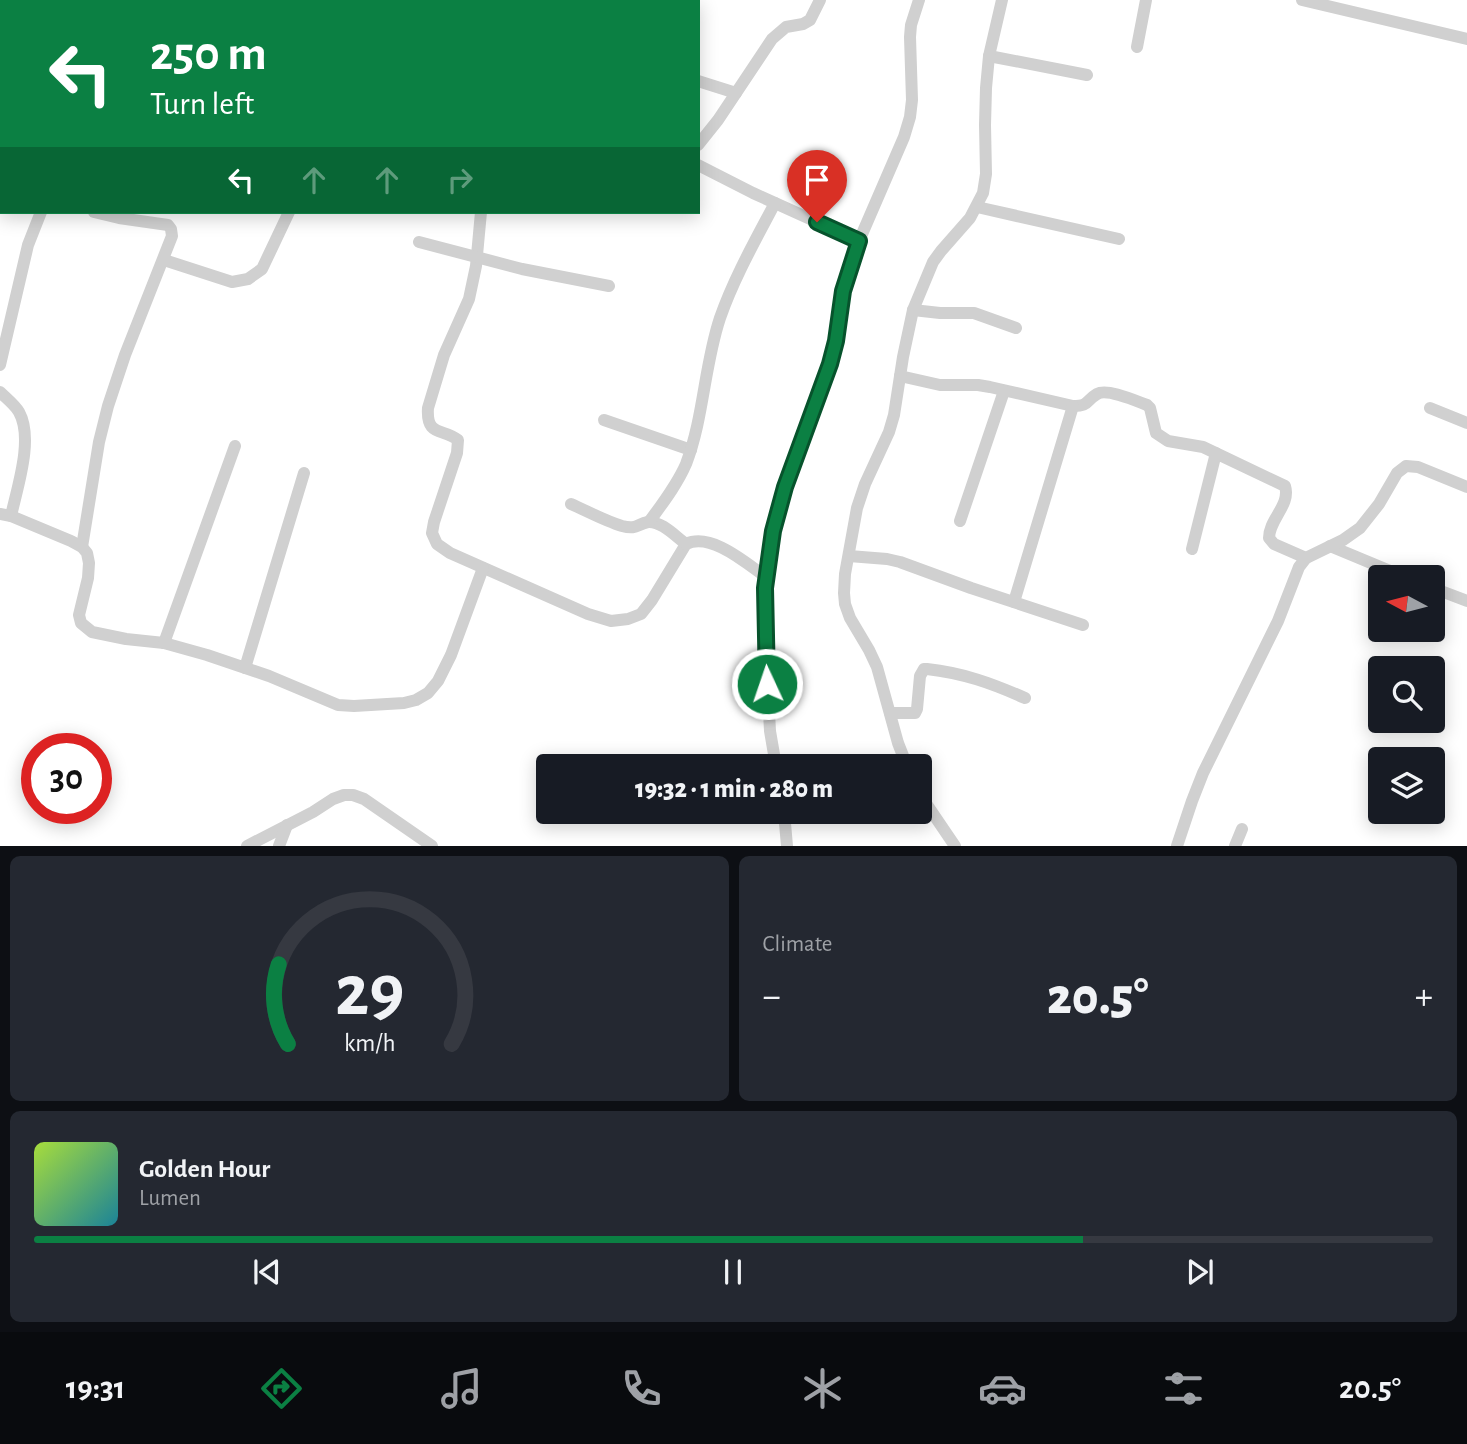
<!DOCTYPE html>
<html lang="en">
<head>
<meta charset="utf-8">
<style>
	:root { --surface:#171b24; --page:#242831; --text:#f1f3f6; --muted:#9ea1a6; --line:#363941; --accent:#0b8043 }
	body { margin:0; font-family:"Alegreya Sans",sans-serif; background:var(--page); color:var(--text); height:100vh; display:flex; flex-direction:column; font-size:26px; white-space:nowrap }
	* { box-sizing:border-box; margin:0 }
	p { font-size:23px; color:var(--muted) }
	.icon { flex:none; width:38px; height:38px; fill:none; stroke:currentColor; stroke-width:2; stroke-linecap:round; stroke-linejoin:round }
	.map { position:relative; height:846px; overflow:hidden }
	.side { display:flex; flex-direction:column; gap:10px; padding:10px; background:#0d0f14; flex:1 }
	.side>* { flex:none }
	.guide { position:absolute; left:0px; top:0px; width:700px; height:214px; box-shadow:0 4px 18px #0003; background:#0b8043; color:#fff; overflow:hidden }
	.needle { width:46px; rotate:277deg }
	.controls { position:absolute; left:1368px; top:565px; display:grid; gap:14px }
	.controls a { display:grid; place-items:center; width:77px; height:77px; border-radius:7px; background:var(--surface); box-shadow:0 4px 18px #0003; font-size:35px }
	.speed { position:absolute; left:21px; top:733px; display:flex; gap:14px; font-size:35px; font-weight:700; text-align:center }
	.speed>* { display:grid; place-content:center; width:91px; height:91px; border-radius:50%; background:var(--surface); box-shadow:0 4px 18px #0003; line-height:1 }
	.speed .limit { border:10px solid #d22; background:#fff; color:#111 }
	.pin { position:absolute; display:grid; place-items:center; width:60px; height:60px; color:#fff; margin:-72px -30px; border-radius:50% 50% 50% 0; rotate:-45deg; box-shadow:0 0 7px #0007 }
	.pin .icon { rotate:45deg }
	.me { position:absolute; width:77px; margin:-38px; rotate:357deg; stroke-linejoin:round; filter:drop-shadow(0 0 5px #0008) }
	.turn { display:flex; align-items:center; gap:24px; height:147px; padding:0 35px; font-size:32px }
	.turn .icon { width:91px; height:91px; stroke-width:2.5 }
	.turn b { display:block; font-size:49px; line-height:60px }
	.lanes { display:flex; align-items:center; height:66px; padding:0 35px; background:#0003; justify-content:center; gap:35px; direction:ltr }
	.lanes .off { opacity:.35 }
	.big { font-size:52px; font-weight:800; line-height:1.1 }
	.side .widget { flex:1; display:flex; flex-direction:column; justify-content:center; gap:10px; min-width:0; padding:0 24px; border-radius:10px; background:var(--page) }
	.side .dial { align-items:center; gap:0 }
	.dial svg { height:182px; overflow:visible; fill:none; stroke:var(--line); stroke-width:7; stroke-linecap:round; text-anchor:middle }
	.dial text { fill:var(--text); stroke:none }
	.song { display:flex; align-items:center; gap:21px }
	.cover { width:84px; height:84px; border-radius:10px; background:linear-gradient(135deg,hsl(80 70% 55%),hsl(190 70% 35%)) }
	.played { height:7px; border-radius:4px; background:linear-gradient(90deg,var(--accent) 75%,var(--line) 75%) }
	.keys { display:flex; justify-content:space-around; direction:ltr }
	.heat { display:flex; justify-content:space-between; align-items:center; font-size:38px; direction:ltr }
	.side .tiles { flex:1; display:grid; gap:10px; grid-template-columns:1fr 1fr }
	.widget:last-child { grid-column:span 2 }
	.trip { position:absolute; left:536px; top:754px; width:396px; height:70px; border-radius:7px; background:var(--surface); box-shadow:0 4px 18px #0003; font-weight:800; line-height:70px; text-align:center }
	.dock { display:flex; height:112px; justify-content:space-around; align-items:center; background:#090b0e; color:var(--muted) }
	.dock .icon { width:49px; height:49px }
	.dock .selected { color:var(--accent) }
	.dock b { font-size:32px; color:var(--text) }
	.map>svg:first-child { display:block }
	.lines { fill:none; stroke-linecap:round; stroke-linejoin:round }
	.street { stroke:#d0d0d0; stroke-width:12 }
	.route-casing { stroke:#07532c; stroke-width:18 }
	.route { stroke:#0b8043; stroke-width:12 }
</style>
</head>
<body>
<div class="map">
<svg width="1467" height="846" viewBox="0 0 1467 846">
	<rect width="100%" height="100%" fill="#fff"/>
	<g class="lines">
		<g class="street">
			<path d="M587 0V2"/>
			<path d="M1302 0 1467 39"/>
			<path d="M50 2V0"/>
			<path d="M193 2V0"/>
			<path d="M0 20 2 21"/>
			<path d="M1137 47 1146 0"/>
			<path d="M989 56 1087 75"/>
			<path d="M698 81 736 93"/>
			<path d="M698 145 718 120 772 39 786 27 803 24 810 20 820 0"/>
			<path d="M698 165 753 193 859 241"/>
			<path d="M0 174 2 164"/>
			<path d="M977 207 1119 239"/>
			<path d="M481 212 476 266 469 299 444 355 428 408C426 437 443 428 458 440L457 453 434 522 432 533 437 544 450 553 588 614 611 621 628 619 641 614 652 600 686 544C711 532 746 563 766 577"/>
			<path d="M419 242 522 269 609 286"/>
			<path d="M164 260 232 282 248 279 262 269 289 212"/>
			<path d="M913 310 940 313H974L1016 328"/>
			<path d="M0 365 28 245 41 212"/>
			<path d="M900 376 940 385H978L990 387 1073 406C1090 406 1085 401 1097 394 1107 388 1136 401 1147 405L1150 408 1156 433 1168 441 1203 447 1285 486C1291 505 1269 519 1269 538L1274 544 1306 558"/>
			<path d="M0 392C6 398 15 405 19 412 34 439 17 488 11 516"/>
			<path d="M1430 408 1467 423"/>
			<path d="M604 420 691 450"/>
			<path d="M571 504C587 511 605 521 622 526 637 530 637 524 648 522 662 521 676 537 686 544"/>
			<path d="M0 514 11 516 71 541 82 547 87 553 89 563 88 578 79 615 81 623 92 632 126 639 164 643 207 655 269 676 338 705 354 706 404 703 416 700 428 693 438 681 451 655 483 568"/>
			<path d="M960 521 1004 391"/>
			<path d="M649 522C662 504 677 485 686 464 704 417 704 366 720 318 734 278 755 241 775 203"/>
			<path d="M1330 546 1407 578"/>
			<path d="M82 547 99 442 108 406 125 355 172 236 171 229 168 225 119 218 94 212"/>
			<path d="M1192 549 1216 453"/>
			<path d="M849 556 887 559 900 562 971 588 1083 625"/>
			<path d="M1433 588 1467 601"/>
			<path d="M1014 602 1073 406"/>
			<path d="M164 643 235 446"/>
			<path d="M245 668 304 473"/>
			<path d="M890 713H915L917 709 920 676 924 669H927C963 673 991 683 1025 698"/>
			<path d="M776 766 770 731 764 614 767 562 773 531 784 487 830 364 836 341 843 291 849 267 859 241 904 137 910 117 912 100 910 37 911 25 919 0"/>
			<path d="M907 766 898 743 877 667 869 650 850 618 845 604 844 593 845 574 857 508 865 484 889 432 894 415 903 357 913 310 933 262 941 251 970 218 983 193 986 174 985 125 986 88 989 56 1002 0"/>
			<path d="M919 793 955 846"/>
			<path d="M784 812 787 846"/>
			<path d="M247 846 313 812 333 799 344 795H353L364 799 432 846"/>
			<path d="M279 846 287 825"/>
			<path d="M1177 846 1192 801 1203 773 1278 621 1299 567 1306 558 1343 540 1360 528 1379 504 1397 473 1406 466 1418 467 1467 487"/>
			<path d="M1235 846 1242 829"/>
		</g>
	</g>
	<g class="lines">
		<defs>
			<path id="route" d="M767 684 765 588 773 531 785 487 830 364 836 341 843 291 859 241 817 222"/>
		</defs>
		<use href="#route" class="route-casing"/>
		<use href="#route" class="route"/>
	</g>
</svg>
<div class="controls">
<a><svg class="needle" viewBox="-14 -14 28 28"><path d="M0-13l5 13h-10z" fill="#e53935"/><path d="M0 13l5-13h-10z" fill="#9ea1a6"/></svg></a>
<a><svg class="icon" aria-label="search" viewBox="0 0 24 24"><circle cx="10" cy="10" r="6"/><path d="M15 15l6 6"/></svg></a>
<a><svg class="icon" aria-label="layers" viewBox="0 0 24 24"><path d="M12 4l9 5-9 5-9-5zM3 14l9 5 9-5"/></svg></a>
</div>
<div class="speed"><div class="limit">30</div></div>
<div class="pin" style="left:817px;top:222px;background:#d93025"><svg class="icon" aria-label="arrive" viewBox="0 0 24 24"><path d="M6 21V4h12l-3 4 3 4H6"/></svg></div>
<svg class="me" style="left:767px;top:684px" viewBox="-20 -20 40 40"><circle r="17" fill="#0b8043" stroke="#fff" stroke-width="3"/><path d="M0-11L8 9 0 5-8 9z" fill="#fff"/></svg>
<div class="trip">19:32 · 1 min · 280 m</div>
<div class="guide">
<div class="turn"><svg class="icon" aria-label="left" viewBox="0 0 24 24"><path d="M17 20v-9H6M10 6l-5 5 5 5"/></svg><div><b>250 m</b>Turn left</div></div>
<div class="lanes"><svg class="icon" aria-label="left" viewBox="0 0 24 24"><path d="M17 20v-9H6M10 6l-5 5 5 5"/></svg><svg class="icon off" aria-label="ahead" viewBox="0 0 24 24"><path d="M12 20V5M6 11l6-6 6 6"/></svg><svg class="icon off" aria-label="ahead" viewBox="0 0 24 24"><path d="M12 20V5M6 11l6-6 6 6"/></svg><svg class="icon off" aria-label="right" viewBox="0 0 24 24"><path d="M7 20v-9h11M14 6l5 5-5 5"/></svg></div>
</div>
</div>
<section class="side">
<div class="tiles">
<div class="widget dial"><svg viewBox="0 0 100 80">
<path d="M14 69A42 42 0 1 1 86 69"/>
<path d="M14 69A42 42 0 0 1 10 34" stroke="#0b8043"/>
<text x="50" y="56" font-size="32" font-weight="700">29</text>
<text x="50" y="72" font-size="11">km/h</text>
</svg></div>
<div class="widget"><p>Climate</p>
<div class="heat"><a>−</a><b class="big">20.5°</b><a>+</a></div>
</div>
<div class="widget">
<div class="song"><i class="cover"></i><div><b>Golden Hour</b><p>Lumen</p></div></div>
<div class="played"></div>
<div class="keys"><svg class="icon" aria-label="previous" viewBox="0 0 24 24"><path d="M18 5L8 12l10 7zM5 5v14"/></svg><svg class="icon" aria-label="pause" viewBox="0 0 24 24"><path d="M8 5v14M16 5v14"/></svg><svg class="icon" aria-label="next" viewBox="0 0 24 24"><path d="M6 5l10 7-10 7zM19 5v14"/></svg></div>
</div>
</div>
</section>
<nav class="dock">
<b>19:31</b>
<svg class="icon selected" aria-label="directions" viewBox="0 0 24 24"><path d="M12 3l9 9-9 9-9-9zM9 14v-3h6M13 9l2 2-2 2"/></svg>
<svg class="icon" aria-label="music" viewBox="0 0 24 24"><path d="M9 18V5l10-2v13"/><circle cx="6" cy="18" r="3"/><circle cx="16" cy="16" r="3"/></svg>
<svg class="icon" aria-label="phone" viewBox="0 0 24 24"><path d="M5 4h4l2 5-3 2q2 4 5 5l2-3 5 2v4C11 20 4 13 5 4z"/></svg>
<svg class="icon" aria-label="climate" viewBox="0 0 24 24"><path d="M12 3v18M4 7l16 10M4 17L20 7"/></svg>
<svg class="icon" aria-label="car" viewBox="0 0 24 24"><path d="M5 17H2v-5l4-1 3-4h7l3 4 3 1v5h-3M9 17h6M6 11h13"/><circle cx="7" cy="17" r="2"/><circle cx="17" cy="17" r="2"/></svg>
<svg class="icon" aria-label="filters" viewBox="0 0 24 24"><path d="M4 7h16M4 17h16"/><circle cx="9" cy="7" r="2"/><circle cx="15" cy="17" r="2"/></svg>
<b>20.5°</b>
</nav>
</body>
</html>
